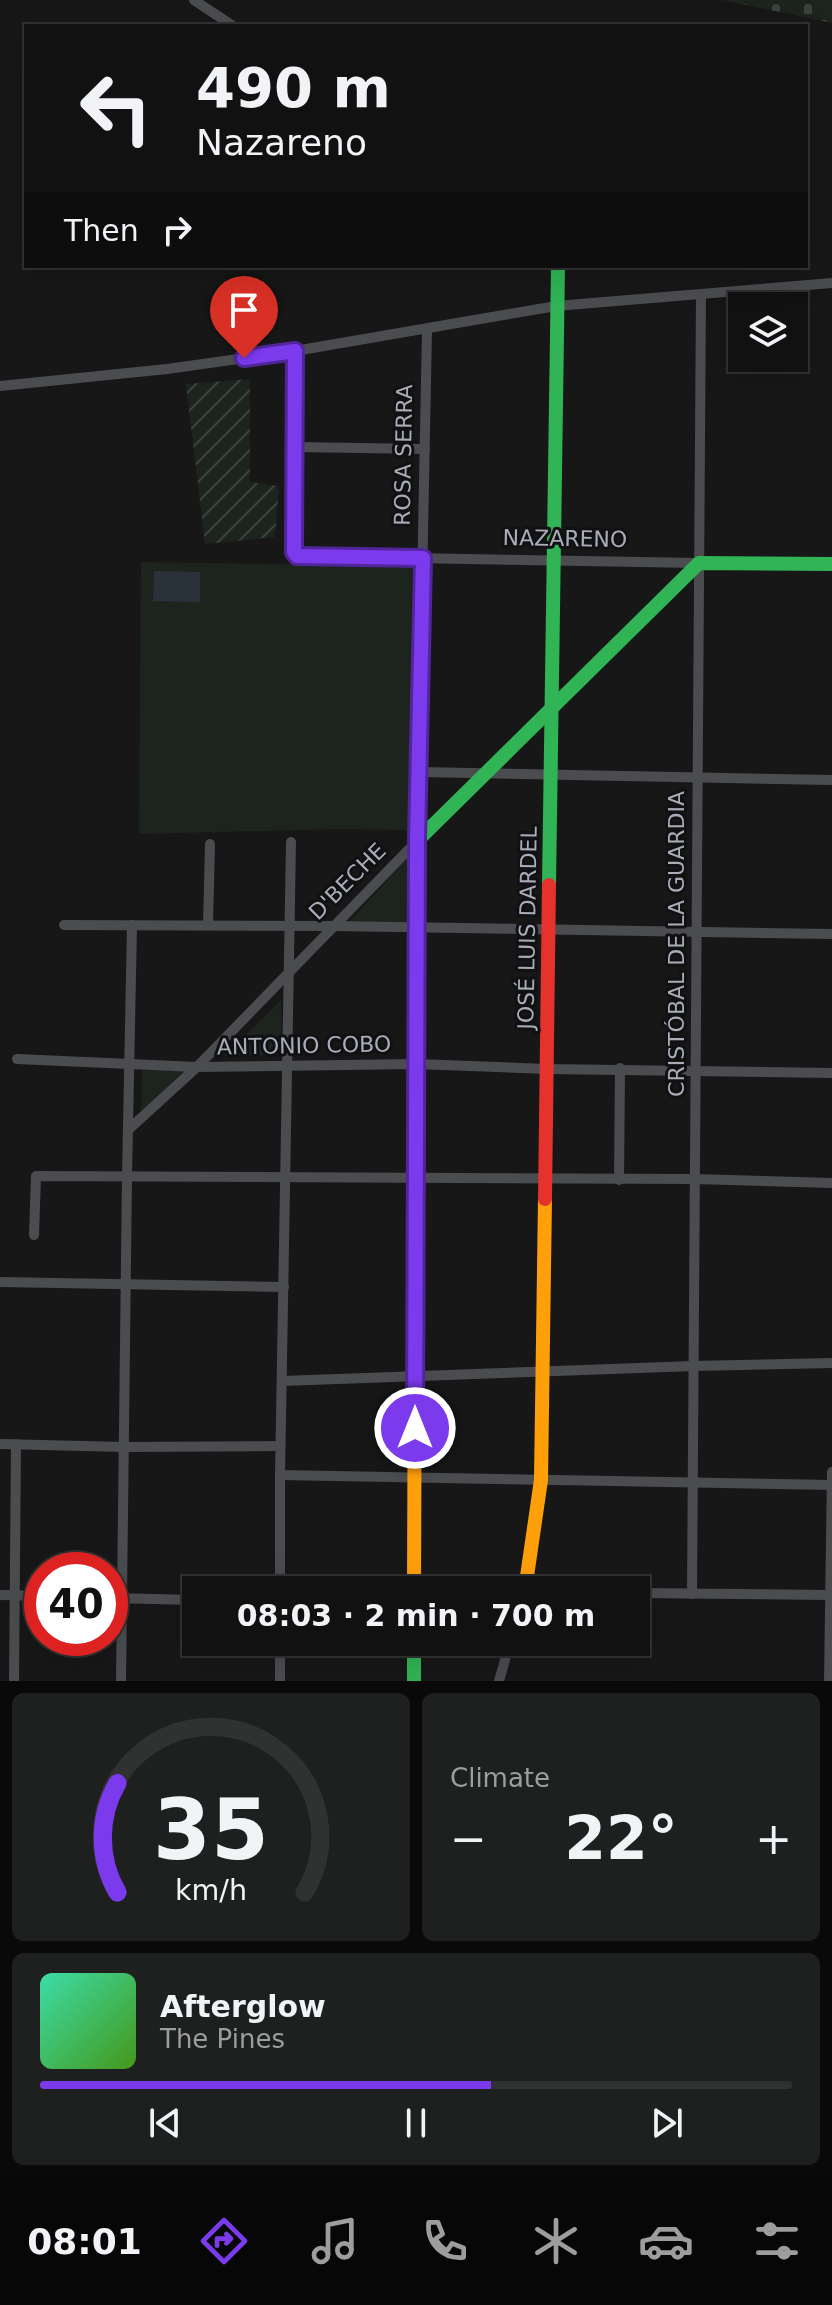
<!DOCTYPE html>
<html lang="en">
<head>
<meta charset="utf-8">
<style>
	:root { --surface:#111; --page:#1e1f1f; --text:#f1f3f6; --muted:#9c9d9f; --line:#303131; --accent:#7c3aed }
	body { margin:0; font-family:"DejaVu Sans",sans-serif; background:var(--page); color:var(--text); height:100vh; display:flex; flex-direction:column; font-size:30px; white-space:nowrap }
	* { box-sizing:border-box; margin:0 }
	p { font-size:26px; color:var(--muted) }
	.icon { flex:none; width:44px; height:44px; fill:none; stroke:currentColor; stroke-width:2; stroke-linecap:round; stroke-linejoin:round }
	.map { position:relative; height:1681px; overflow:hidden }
	.details { display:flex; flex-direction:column; gap:12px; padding:12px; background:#090909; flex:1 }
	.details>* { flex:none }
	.banner { position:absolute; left:24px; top:24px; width:784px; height:244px; border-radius:0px; box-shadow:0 8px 32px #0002,0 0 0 2px var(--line); background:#111; color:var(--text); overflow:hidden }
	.controls { position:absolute; left:728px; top:292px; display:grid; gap:16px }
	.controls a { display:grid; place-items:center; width:80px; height:80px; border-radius:0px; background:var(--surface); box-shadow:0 8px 32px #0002,0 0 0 2px var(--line); font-size:40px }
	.speed { position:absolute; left:24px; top:1552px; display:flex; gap:16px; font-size:40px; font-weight:700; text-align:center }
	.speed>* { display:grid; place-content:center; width:104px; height:104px; border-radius:50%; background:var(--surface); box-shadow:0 8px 32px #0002,0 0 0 2px var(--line); line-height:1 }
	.speed .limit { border:12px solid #d22; background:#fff; color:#111 }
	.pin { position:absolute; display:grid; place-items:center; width:68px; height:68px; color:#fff; margin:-82px -34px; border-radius:50% 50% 50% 0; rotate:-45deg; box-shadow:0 0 8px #0007 }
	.pin .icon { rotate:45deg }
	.me { position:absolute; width:88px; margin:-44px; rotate:0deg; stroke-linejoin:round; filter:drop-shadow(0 0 6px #0008) }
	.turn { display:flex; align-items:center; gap:28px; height:168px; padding:0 40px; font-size:36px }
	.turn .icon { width:104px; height:104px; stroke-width:2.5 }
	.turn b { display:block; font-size:56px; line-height:68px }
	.then { display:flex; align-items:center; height:76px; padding:0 40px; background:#0003; gap:16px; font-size:30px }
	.big { font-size:60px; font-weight:700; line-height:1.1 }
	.details .tile { flex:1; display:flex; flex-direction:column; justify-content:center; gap:12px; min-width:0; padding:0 28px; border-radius:12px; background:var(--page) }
	.details .dial { align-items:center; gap:0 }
	.dial svg { height:208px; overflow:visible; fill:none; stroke:var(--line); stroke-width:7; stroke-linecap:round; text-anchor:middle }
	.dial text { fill:var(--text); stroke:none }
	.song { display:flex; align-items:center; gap:24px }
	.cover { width:96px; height:96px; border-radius:12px; background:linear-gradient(135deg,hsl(160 70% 55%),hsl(100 70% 35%)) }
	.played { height:8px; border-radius:4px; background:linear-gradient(90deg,var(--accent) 60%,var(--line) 60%) }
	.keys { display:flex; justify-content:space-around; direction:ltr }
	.heat { display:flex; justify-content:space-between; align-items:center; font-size:44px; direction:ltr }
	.details .tiles { flex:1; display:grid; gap:12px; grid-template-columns:1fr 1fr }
	.tile:last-child { grid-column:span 2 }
	.trip { position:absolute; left:182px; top:1576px; width:468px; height:80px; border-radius:0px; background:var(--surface); box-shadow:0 8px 32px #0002,0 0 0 2px var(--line); font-weight:700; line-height:80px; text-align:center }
	.tab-bar { display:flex; height:128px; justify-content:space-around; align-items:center; background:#070707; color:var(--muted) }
	.tab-bar .icon { width:56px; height:56px }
	.tab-bar .selected { color:var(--accent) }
	.tab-bar b { font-size:36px; color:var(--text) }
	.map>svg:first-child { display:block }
	.green { fill:#1d241e }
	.cemetery { fill:url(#cemetery-stones) }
	.garden { fill:url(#garden-furrows) }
	.water { fill:#2a3239 }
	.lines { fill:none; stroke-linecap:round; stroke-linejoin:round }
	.street { stroke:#4b4c50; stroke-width:10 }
	.fast { stroke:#30b455; stroke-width:14 }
	.slow { stroke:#ff9f0a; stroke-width:14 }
	.jam { stroke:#e5322d; stroke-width:14 }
	.route-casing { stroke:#51269a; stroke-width:20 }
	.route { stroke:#7c3aed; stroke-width:14 }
	.labels { text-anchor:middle; stroke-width:6; stroke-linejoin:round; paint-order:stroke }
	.street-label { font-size:22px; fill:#a8adb8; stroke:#111113 }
</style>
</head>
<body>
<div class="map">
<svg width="832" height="1681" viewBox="0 0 832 1681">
	<defs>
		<pattern id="cemetery-stones" width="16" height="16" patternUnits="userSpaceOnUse" patternTransform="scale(2)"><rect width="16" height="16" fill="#1d241e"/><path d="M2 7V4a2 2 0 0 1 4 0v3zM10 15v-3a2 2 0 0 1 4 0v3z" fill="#3b413d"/></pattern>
		<pattern id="garden-furrows" width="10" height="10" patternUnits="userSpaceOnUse" patternTransform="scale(2)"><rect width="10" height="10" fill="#1d241e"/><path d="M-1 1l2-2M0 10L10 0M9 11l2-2" fill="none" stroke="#3b413d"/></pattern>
	</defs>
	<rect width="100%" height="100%" fill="#171717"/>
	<g class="green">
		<path d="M141 562 412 566 408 830 340 829 139 834Z"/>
		<path d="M414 851 413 923H348Z"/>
		<path d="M281 1000 282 1055 224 1056Z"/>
		<path d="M142 1070H188L141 1116Z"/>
	</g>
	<path class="cemetery" d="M723 0H832V23Z"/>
	<path class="garden" d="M250 379V482L279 486 275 537 205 544 186 384Z"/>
	<path class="water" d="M154 571 200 572V602L153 601Z"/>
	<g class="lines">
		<g class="street">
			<path d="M194 0 233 26"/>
			<path d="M295 351 294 552 297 556 699 563"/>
			<path d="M0 386 167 369 295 351 556 306 832 283"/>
			<path d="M295 447 425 449"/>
			<path d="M419 772 832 780"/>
			<path d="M64 925 332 926 832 934"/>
			<path d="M208 925 210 844"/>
			<path d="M17 1059 197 1067 416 1064 547 1069 832 1073"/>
			<path d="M128 1130 197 1067 417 841 427 329"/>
			<path d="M619 1180 620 1068"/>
			<path d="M34 1235 36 1176 695 1179 832 1183"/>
			<path d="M0 1282 284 1287"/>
			<path d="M282 1381 693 1366 832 1363"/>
			<path d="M0 1444 125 1447 280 1446"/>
			<path d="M280 1475C464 1480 648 1480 832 1485"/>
			<path d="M280 1590V1475L291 842"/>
			<path d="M636 1593 832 1595"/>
			<path d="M692 1594 701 295"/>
			<path d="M0 1595 42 1596"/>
			<path d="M110 1598 196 1600"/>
			<path d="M14 1681 16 1444"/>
			<path d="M121 1681 127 1176 132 925"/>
			<path d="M280 1681V1642"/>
			<path d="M499 1681 510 1642"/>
			<path d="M829 1681 832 1472"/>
		</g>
		<g class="fast">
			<path d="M549 885 558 266"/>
			<path d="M416 1039 417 841 699 563 832 564"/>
			<path d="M414 1642V1681"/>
		</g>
		<g class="slow">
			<path d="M414 1590 416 1039"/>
			<path d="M525 1590 541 1480 545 1199"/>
		</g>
		<path class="jam" d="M545 1199 549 885"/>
	</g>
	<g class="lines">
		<defs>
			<path id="route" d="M244 358 295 351 294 552 297 556 423 558 417 841 415 1428"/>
		</defs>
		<use href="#route" class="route-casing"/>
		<use href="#route" class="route"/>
	</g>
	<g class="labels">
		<g class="street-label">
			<text transform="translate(403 455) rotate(-89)" y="8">ROSA SERRA</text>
			<text transform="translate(565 538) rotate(1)" y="8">NAZARENO</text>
			<text transform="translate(347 881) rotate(-45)" y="8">D'BECHE</text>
			<text transform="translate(527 928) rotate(-89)" y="8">JOSÉ LUIS DARDEL</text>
			<text transform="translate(676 944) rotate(-90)" y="8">CRISTÓBAL DE LA GUARDIA</text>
			<text transform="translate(304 1045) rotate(-1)" y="8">ANTONIO COBO</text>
		</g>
	</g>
</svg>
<div class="controls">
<a><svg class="icon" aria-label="layers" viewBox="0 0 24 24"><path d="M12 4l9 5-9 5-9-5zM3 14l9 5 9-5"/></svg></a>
</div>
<div class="speed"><div class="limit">40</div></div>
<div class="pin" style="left:244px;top:358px;background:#d93025"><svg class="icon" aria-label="arrive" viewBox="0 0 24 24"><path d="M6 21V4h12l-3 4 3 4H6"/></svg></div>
<svg class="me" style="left:415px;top:1428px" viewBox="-20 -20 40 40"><circle r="17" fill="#7c3aed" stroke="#fff" stroke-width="3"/><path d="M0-11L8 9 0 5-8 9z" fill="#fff"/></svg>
<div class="trip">08:03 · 2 min · 700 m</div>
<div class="banner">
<div class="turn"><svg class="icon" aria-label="left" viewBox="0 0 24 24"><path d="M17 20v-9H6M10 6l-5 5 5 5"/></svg><div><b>490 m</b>Nazareno</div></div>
<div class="then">Then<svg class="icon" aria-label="right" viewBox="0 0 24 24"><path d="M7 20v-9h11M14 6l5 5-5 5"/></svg></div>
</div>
</div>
<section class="details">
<div class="tiles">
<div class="tile dial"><svg viewBox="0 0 100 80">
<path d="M14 69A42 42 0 1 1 86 69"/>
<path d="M14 69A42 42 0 0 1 14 27" stroke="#7c3aed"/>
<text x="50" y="56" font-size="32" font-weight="700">35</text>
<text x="50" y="72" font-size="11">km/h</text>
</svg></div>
<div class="tile"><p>Climate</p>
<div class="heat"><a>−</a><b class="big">22°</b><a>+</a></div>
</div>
<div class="tile">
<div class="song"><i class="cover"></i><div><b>Afterglow</b><p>The Pines</p></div></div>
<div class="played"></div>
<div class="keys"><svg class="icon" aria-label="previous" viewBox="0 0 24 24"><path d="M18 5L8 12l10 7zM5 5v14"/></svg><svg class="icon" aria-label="pause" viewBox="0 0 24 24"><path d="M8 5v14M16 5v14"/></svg><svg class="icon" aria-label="next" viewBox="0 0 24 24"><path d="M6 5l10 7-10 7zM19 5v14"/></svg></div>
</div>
</div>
</section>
<nav class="tab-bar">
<b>08:01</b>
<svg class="icon selected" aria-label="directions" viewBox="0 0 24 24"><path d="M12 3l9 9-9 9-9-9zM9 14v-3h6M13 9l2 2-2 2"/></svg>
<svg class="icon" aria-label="music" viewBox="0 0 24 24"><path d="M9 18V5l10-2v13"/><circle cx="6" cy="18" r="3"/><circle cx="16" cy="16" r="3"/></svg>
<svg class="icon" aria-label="phone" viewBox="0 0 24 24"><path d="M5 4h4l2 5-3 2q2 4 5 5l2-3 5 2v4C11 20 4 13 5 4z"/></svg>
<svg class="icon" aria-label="climate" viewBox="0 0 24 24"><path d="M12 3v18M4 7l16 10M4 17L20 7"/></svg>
<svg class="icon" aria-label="car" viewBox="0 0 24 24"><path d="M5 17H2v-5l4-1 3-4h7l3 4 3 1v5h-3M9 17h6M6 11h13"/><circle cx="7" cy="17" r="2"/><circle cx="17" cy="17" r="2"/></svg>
<svg class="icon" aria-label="filters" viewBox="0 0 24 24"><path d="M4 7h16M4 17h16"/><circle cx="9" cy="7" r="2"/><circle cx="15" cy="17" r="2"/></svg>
</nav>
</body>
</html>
